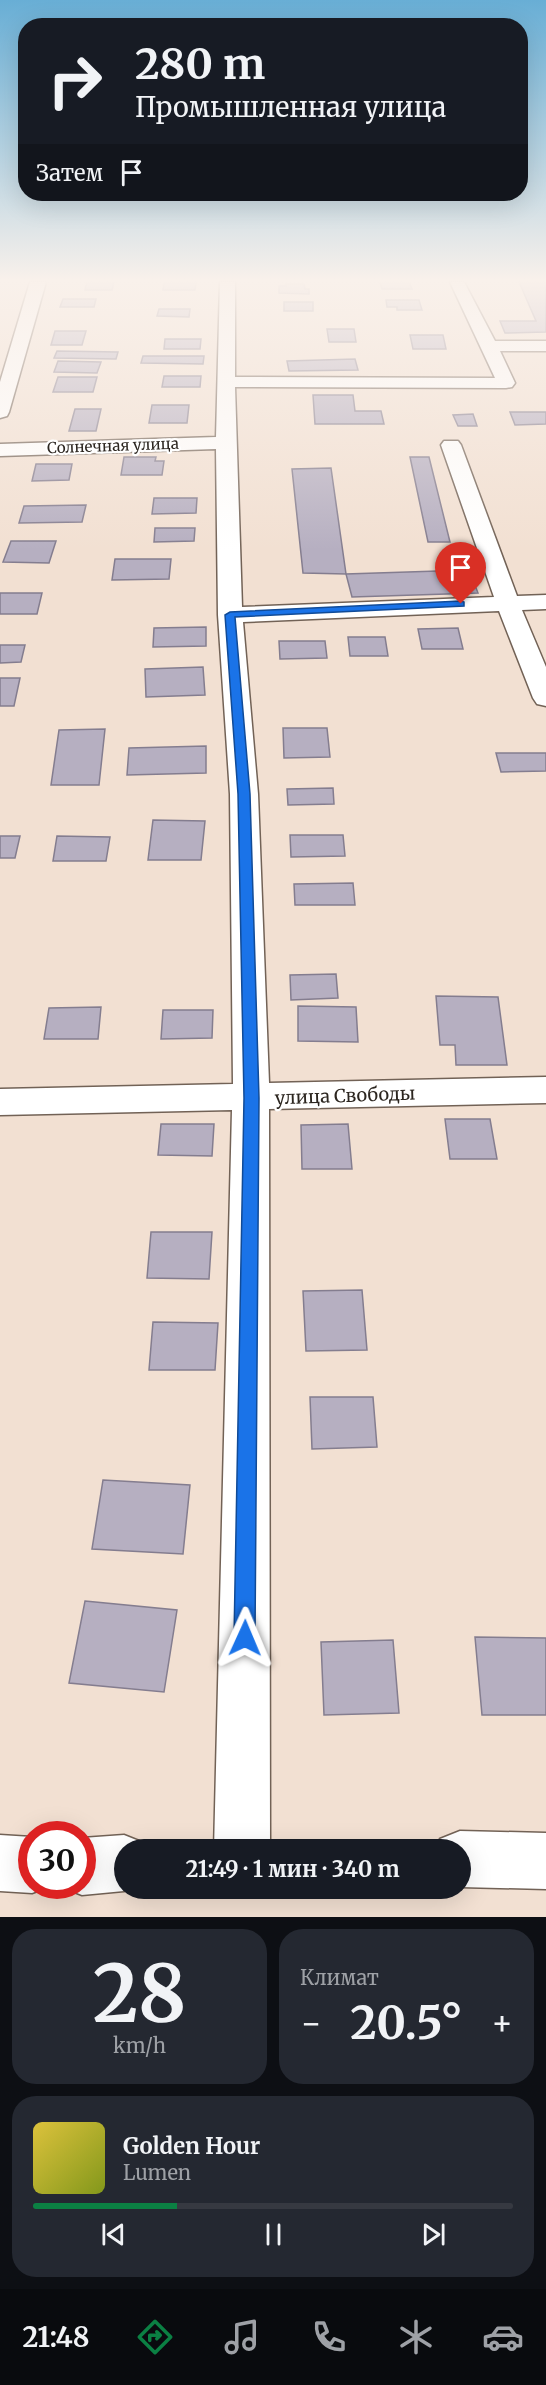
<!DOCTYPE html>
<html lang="ru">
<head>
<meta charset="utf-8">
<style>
	:root { --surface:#171b24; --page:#242831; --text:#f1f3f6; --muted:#9ea1a6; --line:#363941; --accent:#0b8043 }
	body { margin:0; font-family:Merriweather,serif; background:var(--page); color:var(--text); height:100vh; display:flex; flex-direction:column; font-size:22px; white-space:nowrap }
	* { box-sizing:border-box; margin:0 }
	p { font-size:20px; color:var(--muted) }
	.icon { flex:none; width:33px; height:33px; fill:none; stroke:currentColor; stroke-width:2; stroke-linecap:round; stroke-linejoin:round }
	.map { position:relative; height:1917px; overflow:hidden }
	.drawer { display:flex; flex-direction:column; gap:12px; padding:12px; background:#0d0f14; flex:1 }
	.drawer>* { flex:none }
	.hud { position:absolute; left:18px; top:18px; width:510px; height:183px; border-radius:24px; box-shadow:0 6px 24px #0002; background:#171b24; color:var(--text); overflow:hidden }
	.speed { position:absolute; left:18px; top:1821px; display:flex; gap:12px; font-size:30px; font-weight:700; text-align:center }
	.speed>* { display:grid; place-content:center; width:78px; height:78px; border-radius:50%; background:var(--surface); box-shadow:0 6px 24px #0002; line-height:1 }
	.speed .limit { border:9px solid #d22; background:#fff; color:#111 }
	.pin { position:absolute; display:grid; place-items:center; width:51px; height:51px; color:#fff; margin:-62px -26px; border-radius:50% 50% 50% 0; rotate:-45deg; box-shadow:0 0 6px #0007 }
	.pin .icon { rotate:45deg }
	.me { position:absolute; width:66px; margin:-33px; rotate:1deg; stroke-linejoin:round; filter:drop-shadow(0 0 4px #0008) }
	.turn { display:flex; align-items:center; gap:21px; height:126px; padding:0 18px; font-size:27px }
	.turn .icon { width:78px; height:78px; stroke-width:2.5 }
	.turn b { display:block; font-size:42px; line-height:51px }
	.then { display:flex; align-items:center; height:57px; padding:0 18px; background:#0003; gap:12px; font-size:22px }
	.big { font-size:45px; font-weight:700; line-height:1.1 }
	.drawer .card { flex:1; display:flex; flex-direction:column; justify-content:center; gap:9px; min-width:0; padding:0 21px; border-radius:24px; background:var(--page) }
	.drawer .dial { align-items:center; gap:0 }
	.dial b { font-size:78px; line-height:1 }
	.song { display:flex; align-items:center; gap:18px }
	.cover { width:72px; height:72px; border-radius:9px; background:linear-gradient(135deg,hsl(50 70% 55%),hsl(70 70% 35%)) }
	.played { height:6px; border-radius:3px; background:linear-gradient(90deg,var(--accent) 30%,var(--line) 30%) }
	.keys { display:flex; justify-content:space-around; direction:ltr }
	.heat { display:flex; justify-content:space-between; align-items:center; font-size:33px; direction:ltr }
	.drawer .tiles { flex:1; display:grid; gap:12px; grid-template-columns:1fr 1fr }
	.card:last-child { grid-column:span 2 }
	.trip { position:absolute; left:114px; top:1839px; width:357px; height:60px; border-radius:30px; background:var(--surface); box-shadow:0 6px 24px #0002; font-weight:700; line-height:60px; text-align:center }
	.tabs { display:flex; height:96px; justify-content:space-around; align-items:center; background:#090b0e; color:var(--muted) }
	.tabs .icon { width:42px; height:42px }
	.tabs .active { color:var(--accent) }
	.tabs b { font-size:27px; color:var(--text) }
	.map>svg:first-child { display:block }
	.building { fill:#b6afc1; stroke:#847d8f; stroke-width:1.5 }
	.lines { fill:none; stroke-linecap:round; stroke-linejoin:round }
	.street-casing { stroke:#726256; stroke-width:3 }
	.street { fill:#fff; fill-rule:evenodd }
	.route { fill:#1a73e8; stroke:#114b97; stroke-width:1.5 }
	.labels { text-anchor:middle; stroke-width:4.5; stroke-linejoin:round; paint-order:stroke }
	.far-street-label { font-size:15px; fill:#2c2620; stroke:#fff }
	.street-label { font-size:18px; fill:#2c2620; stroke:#fff }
</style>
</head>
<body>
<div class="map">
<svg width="546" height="1917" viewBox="0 0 546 1917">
	<rect width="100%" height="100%" fill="#f2e0d2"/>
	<g class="building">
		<path d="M87 282H114L112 290H85Z"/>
		<path d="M164 282H196L195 290H163Z"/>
		<path d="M380 282H409L412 289H382Z"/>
		<path d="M519 282H546V332L505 333 500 321H536Z"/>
		<path d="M286 284H304L305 289H309V294L279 293V286H286Z"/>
		<path d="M63 299H96L94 307H60Z"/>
		<path d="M386 300H419L422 310H397V307H387Z"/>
		<rect x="284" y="302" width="29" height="9"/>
		<path d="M159 309H190L189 317 157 316Z"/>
		<path d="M327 329H354L356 342H329Z"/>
		<path d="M55 331H86L82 345H51Z"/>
		<path d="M410 335H443L446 349H413Z"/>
		<path d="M165 339H201L200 349H164Z"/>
		<path d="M57 351 118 352 116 359 54 358Z"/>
		<path d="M143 356H204L203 364 141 363Z"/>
		<path d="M355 359 358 370 289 371 287 361Z"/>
		<path d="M58 361 101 362 97 373 54 372Z"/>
		<path d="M164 376H201L200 387H162Z"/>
		<path d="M58 377H97L93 392H53Z"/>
		<path d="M313 395H353L355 411H381L384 424H315Z"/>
		<path d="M152 405H189L187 423H149Z"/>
		<path d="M75 409H101L96 431H69Z"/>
		<path d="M510 412H546V424L515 425Z"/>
		<path d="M473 414 477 426H458L453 415Z"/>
		<path d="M124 457H156L155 461H164L162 475H121Z"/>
		<path d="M410 457H429L450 542H428Z"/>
		<path d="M36 464H72L69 480 32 481Z"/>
		<path d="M331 468 346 574 303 573 292 469Z"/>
		<path d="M154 498H197L196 513 152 514Z"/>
		<path d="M86 505 82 522 19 523 24 506Z"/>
		<path d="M155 528H195L194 541 154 542Z"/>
		<path d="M11 541H56L49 563 3 562Z"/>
		<path d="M115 559H171L169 579 112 580Z"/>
		<path d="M469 570 478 593 352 597 346 574Z"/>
		<path d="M0 593H42L37 614H0Z"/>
		<path d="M206 627V646L153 647 154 628Z"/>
		<path d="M458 628 463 649H422L418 629Z"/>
		<path d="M348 637H385L388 656H350Z"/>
		<path d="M279 641H325L327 658 280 659Z"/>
		<path d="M0 645H25L21 662 0 663Z"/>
		<path d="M203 667 205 695 146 697 145 669Z"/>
		<path d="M0 678H20L14 706H0Z"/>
		<path d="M283 728H327L330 757 284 758Z"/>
		<path d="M105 729 99 785H51L59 730Z"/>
		<path d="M206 746V773L127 775 129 748Z"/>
		<path d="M496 753H546V771L501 772Z"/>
		<path d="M333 788 334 804 288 805 287 789Z"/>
		<path d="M153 820 205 821 201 860H148Z"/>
		<path d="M290 835H343L345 856 291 857Z"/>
		<path d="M0 836H20L15 858H0Z"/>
		<path d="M57 836 110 837 106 861H53Z"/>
		<path d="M353 883 355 905H295L294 884Z"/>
		<path d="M336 974 338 998 291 1000 290 975Z"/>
		<path d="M436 996 498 997 507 1065H456L455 1045H440Z"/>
		<path d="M298 1006 356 1007 358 1042 298 1041Z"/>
		<path d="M101 1007 98 1039H44L49 1008Z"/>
		<path d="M163 1010H213L212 1038 161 1039Z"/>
		<path d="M445 1119H490L497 1159H450Z"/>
		<path d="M161 1124H214L212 1156 158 1155Z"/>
		<path d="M348 1124 352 1169H302L301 1125Z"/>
		<path d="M151 1232H212L209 1279 147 1278Z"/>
		<path d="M362 1290 367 1350 306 1351 303 1291Z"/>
		<path d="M153 1322 218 1323 215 1370H149Z"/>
		<path d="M310 1397H373L377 1447 312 1449Z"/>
		<path d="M103 1480 190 1485 183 1554 92 1549Z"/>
		<path d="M85 1601 177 1610 164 1692 69 1683Z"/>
		<path d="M475 1637 546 1638V1715H482Z"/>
		<path d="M393 1640 399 1713 324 1715 321 1642Z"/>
	</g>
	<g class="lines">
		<defs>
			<g id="street">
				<path d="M30 282H46L9 412 7 416 0 418V382Z"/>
				<path d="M220 282H235V377L495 378 450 282H464L495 341H546V351H500L515 383 512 387 506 388 235 387 242 607 494 597 441 445 444 441H458L461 445 517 596 546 595V609L522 610 546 667V706L537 704 533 698 499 611 243 622 258 794 269 1083 546 1077V1103L269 1109 270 1850H214L232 1110 0 1115V1089L233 1084 230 794 218 615 216 449 0 456V444L216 437Z"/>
				<path d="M460 1831 546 1833V1889L460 1887V1850H436L440 1839Z"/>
				<path d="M0 1835 32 1837V1886H51L32 1893 0 1891Z"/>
				<path d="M124 1835 144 1843 147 1850H124V1888H131L124 1891 82 1895 62 1887 82 1886V1838Z"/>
			</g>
		</defs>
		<use href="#street" class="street-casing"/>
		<use href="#street" class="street"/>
	</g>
	<linearGradient id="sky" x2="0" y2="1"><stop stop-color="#68aed5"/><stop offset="0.51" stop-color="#f9f1eb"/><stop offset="1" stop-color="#f9f1eb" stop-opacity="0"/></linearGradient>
	<rect width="546" height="550" fill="url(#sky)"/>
	<path class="route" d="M461 601 464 602V606L235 617 250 794 259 1098 255 1638 252 1646 245 1649 237 1646 234 1638 244 1098 238 794 225 615 230 612Z"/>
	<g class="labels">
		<g class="far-street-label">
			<text transform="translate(113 446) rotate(-2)" y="5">Солнечная улица</text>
		</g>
		<g class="street-label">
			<text transform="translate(345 1096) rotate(-2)" y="6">улица Свободы</text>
		</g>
	</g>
</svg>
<div class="speed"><div class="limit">30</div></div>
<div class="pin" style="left:461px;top:604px;background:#d93025"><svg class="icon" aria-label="arrive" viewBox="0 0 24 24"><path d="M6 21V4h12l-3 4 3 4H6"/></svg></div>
<svg class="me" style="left:245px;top:1638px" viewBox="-20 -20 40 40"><path d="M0-17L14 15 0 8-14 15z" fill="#1a73e8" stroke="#fff" stroke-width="4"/></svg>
<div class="trip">21:49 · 1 мин · 340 m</div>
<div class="hud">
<div class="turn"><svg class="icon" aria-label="right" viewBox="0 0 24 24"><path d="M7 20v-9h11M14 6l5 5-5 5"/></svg><div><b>280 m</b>Промышленная улица</div></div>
<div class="then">Затем<svg class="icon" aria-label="arrive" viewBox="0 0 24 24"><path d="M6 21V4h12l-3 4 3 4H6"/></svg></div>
</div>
</div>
<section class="drawer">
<div class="tiles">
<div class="card dial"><b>28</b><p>km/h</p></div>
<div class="card"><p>Климат</p>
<div class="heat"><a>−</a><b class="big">20.5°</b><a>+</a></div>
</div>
<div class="card">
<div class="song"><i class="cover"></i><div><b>Golden Hour</b><p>Lumen</p></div></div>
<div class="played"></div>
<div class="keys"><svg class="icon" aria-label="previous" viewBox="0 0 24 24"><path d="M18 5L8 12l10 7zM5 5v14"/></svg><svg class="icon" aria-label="pause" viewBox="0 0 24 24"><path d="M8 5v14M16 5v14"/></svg><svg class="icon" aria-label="next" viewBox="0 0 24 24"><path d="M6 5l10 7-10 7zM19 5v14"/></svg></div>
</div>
</div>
</section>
<nav class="tabs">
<b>21:48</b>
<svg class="icon active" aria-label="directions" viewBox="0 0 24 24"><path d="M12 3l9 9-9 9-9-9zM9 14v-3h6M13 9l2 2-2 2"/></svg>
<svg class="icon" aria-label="music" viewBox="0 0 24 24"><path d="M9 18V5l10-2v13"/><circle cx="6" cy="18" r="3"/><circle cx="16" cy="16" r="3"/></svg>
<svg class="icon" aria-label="phone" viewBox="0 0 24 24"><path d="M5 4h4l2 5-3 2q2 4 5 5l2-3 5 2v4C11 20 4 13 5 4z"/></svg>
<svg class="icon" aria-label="climate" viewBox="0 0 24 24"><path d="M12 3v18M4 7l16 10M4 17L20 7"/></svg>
<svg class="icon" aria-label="car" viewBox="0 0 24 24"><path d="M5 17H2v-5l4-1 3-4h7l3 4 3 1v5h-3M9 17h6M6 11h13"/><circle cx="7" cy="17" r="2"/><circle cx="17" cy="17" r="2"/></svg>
</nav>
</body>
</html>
